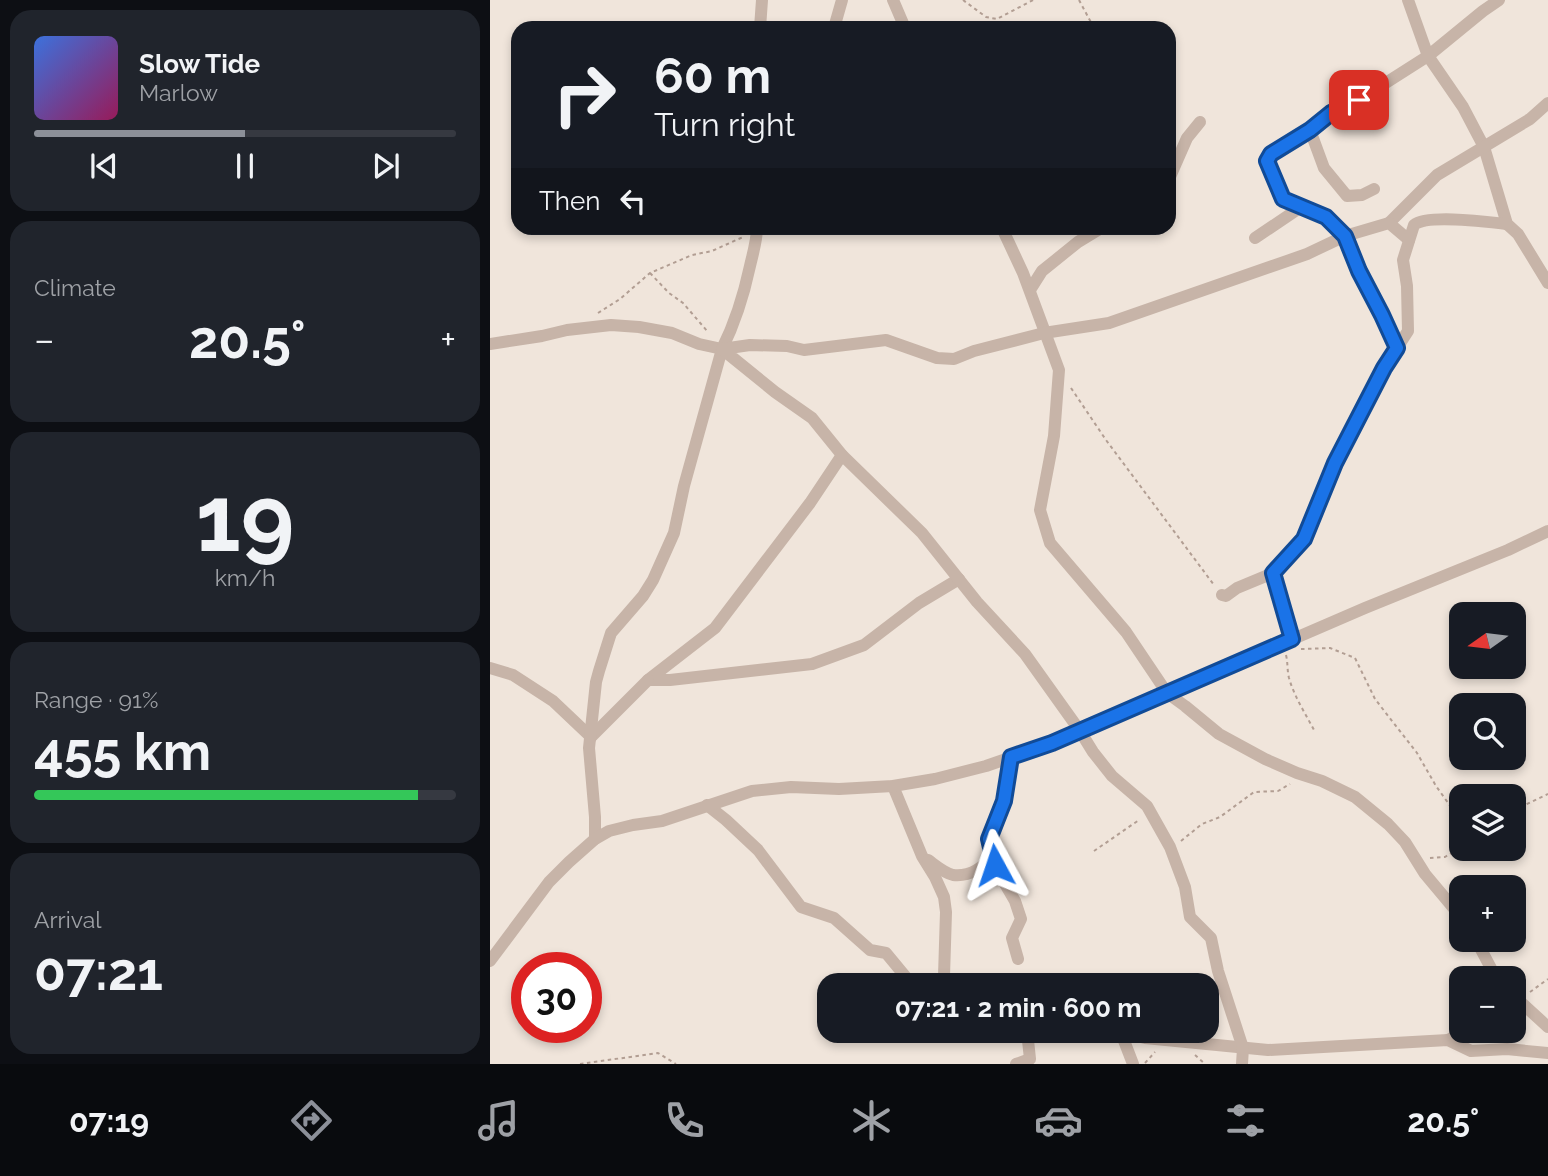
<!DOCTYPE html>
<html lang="en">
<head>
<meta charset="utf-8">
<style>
	:root { --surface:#171b24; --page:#20242c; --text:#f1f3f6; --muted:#9ea1a6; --line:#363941; --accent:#8c9099 }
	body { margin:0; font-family:Raleway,sans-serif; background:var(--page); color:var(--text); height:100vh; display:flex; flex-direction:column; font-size:26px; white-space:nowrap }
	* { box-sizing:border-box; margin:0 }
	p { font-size:23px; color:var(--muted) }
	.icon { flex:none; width:38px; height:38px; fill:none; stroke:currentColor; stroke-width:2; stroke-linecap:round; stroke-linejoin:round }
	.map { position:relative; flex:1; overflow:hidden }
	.panel { display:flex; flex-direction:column; gap:10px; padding:10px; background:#0d0f14; width:490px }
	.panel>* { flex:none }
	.guide { position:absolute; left:21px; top:21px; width:665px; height:214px; border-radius:21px; box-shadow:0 4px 10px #0003; background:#171b24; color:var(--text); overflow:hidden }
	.needle { width:46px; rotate:256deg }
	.controls { position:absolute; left:959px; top:602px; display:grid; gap:14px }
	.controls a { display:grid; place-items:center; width:77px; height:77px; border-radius:14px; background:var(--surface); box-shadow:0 4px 10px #0003; font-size:35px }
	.speed { position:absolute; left:21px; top:952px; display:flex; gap:14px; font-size:35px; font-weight:700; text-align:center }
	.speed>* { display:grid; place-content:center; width:91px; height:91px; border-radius:50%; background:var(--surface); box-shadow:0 4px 10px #0003; line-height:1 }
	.speed .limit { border:10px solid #d22; background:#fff; color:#111 }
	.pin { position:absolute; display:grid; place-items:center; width:60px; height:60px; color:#fff; margin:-30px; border-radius:14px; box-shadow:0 4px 10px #0006 }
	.me { position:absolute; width:77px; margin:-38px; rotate:355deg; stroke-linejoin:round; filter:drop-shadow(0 0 5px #0008) }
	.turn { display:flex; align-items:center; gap:24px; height:147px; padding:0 28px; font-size:32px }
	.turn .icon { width:91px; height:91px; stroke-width:2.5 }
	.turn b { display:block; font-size:49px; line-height:60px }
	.then { display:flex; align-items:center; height:66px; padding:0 28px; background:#0003; gap:14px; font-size:26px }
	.big { font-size:52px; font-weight:700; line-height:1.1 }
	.panel .widget { flex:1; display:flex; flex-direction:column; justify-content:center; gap:10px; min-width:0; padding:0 24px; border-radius:21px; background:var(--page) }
	.panel .dial { align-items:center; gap:0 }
	.dial b { font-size:91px; line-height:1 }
	.song { display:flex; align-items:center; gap:21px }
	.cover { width:84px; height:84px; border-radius:10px; background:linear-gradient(135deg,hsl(220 70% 55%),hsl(330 70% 35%)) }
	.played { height:7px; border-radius:4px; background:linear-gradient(90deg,var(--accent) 50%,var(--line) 50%) }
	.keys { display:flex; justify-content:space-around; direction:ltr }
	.heat { display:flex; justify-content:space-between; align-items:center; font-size:38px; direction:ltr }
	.charge { height:10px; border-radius:5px; background:linear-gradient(90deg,#34c759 91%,var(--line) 0) }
	.trip { position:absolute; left:327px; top:973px; width:402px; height:70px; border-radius:21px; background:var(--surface); box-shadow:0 4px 10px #0003; font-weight:700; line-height:70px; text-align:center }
	.menu { display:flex; height:112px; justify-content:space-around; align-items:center; background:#090b0e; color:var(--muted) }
	.menu .icon { width:49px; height:49px }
	.menu .selected { color:var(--accent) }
	.menu b { font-size:32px; color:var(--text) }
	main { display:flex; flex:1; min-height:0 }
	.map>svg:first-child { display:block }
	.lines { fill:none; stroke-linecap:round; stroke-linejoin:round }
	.path { stroke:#b29e93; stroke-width:2; stroke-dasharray:3.5 3.5; stroke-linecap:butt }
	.minor { stroke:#c7b4a8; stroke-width:12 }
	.route-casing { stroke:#114b97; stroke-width:18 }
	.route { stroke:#1a73e8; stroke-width:12 }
</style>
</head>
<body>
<main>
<section class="panel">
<div class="widget">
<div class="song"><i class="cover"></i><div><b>Slow Tide</b><p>Marlow</p></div></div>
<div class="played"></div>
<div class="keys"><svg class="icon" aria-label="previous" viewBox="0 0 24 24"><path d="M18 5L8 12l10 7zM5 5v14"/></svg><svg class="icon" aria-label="pause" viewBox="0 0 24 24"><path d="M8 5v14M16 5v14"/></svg><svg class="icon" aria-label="next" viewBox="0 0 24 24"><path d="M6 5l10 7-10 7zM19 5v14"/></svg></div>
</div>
<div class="widget"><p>Climate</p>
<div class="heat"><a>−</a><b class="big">20.5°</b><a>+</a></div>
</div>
<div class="widget dial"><b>19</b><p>km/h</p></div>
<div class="widget"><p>Range · 91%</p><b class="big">455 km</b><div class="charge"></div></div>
<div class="widget"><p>Arrival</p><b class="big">07:21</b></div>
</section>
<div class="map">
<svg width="1058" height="1064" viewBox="0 0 1058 1064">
	<rect width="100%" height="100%" fill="#f0e5db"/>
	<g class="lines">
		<g class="path">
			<path d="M473 0 496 17 507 19 543 0"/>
			<path d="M589 0 604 28"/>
			<path d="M160 273 179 293 193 303 218 332"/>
			<path d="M108 313 130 299 160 273 202 255 222 251 253 237"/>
			<path d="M581 388 616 440 724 585"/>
			<path d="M811 649 840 648 865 658 885 699 927 753 946 786 971 821"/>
			<path d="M796 655C798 663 797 670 799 678 804 696 815 713 824 730"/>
			<path d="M1024 810 1058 794"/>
			<path d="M691 841 712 824 730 817 764 792 788 791 800 784"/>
			<path d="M604 851 649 820"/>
			<path d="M940 858 955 857 971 847"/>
			<path d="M1040 992 1058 979"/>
			<path d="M705 1055 715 1064"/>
			<path d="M655 1063 665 1052"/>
			<path d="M90 1064 168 1053 186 1064"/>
		</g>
		<g class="minor">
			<path d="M403 0 415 28"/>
			<path d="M918 0 938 56 973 107 994 147 1017 224 1028 234 1058 283"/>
			<path d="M270 28 272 0"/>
			<path d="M344 28 352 0"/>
			<path d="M679 179 697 138 710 122"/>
			<path d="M884 189 872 195 857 196 834 168 820 130 841 113 869 100 938 56 993 11 1009 0"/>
			<path d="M811 207 793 199 777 161 781 154 820 130"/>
			<path d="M899 223 947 175 1040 119 1058 103"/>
			<path d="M512 228 533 273 569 370 564 436 550 510 560 543 636 632 677 693 695 706 729 734 775 759 807 773 832 781 865 797 898 824 915 842 935 874 971 917"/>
			<path d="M765 238 811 207 836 217 855 236 899 223 919 240"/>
			<path d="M540 290 552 271 588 242 611 228"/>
			<path d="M0 344 52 336 77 330 121 325 149 327 182 333 209 344 232 349"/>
			<path d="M352 455 320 503 225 628 158 680H180L322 664 374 645 429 603 469 579"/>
			<path d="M732 595 736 596 747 588 783 573"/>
			<path d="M802 639 783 573 814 539 845 463 894 368 918 331 917 286 913 260 924 225C937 214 998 222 1017 224"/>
			<path d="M0 668 23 675 63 701 101 737"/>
			<path d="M101 737 158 680"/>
			<path d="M521 757 514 801 499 839 504 865 525 901 531 919 522 938 528 959"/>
			<path d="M403 786 432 856 445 877 454 897 456 912 454 976 457 985"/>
			<path d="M217 805 236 820 268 850 311 907 344 918 380 950 396 953 420 982"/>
			<path d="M105 839V817L99 748 106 682 109 671 121 633 153 596 163 580 184 533 194 486 232 349C245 323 254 294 260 266 263 253 267 240 267 228"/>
			<path d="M438 860C445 865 454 873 463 875 479 877 496 867 502 854"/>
			<path d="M986 940 1003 972 1008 978"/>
			<path d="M0 961 59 882 79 862 105 839 119 831 143 825 172 821 262 791 301 787 349 789 403 786 445 779 496 766 562 743 875 608 1018 550 1058 531"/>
			<path d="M1024 996 1058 1027"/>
			<path d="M626 1031 628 1032 655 1038 778 1050 958 1040 981 1051 1017 1049 1058 1053"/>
			<path d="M626 1031 633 1038 643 1064"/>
			<path d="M958 1040 975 1031"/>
			<path d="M526 1064 540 1059 537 1031"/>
			<path d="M752 1064 753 1048 728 971 721 938 700 917 695 887 680 847 657 806 622 776 603 752 590 731 535 654 487 602 432 533 352 455 322 418 285 392 232 349 260 345 297 346 314 350 396 340 447 358 464 359 484 351 554 333 619 323 817 254 855 236C871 274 890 310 907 348"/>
		</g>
	</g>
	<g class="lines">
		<defs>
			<path id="route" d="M505 865 499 839 514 801 521 757 562 743 802 639 783 573 814 539 845 463 894 368 907 348 892 315 869 271 855 236 836 217 793 199 777 161 781 154 820 130 841 113 869 100"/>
		</defs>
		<use href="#route" class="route-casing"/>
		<use href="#route" class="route"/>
	</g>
</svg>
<div class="controls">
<a><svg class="needle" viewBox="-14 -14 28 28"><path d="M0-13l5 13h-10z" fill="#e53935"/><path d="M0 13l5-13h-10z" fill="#9ea1a6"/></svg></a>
<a><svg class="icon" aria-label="search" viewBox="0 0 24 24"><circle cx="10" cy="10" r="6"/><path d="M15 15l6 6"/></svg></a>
<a><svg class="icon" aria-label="layers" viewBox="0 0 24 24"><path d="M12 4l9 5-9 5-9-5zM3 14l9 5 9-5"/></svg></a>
<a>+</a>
<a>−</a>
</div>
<div class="speed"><div class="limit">30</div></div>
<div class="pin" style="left:869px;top:100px;background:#d93025"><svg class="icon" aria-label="arrive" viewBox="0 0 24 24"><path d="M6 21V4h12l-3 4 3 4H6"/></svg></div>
<svg class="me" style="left:505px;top:865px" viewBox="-20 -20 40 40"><path d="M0-17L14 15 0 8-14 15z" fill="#1a73e8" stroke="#fff" stroke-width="4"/></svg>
<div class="trip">07:21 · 2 min · 600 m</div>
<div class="guide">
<div class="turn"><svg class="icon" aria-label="right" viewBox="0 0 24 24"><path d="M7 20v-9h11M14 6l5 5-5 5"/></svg><div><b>60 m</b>Turn right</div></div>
<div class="then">Then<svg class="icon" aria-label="left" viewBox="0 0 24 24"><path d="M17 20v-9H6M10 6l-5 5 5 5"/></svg></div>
</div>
</div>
</main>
<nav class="menu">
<b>07:19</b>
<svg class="icon selected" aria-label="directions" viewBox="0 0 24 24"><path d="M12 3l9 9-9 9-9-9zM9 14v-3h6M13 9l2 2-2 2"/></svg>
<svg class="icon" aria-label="music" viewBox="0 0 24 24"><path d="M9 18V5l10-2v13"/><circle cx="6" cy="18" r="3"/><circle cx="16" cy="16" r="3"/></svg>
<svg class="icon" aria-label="phone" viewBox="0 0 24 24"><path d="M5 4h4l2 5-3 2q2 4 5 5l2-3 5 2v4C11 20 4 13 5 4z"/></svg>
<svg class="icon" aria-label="climate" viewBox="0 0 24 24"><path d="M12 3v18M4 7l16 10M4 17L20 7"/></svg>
<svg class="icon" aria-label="car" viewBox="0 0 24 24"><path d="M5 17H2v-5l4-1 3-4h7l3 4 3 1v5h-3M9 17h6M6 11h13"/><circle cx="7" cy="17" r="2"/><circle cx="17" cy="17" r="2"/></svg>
<svg class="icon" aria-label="filters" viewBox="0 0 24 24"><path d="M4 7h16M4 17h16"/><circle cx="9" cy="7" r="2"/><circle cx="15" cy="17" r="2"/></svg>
<b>20.5°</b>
</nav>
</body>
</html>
